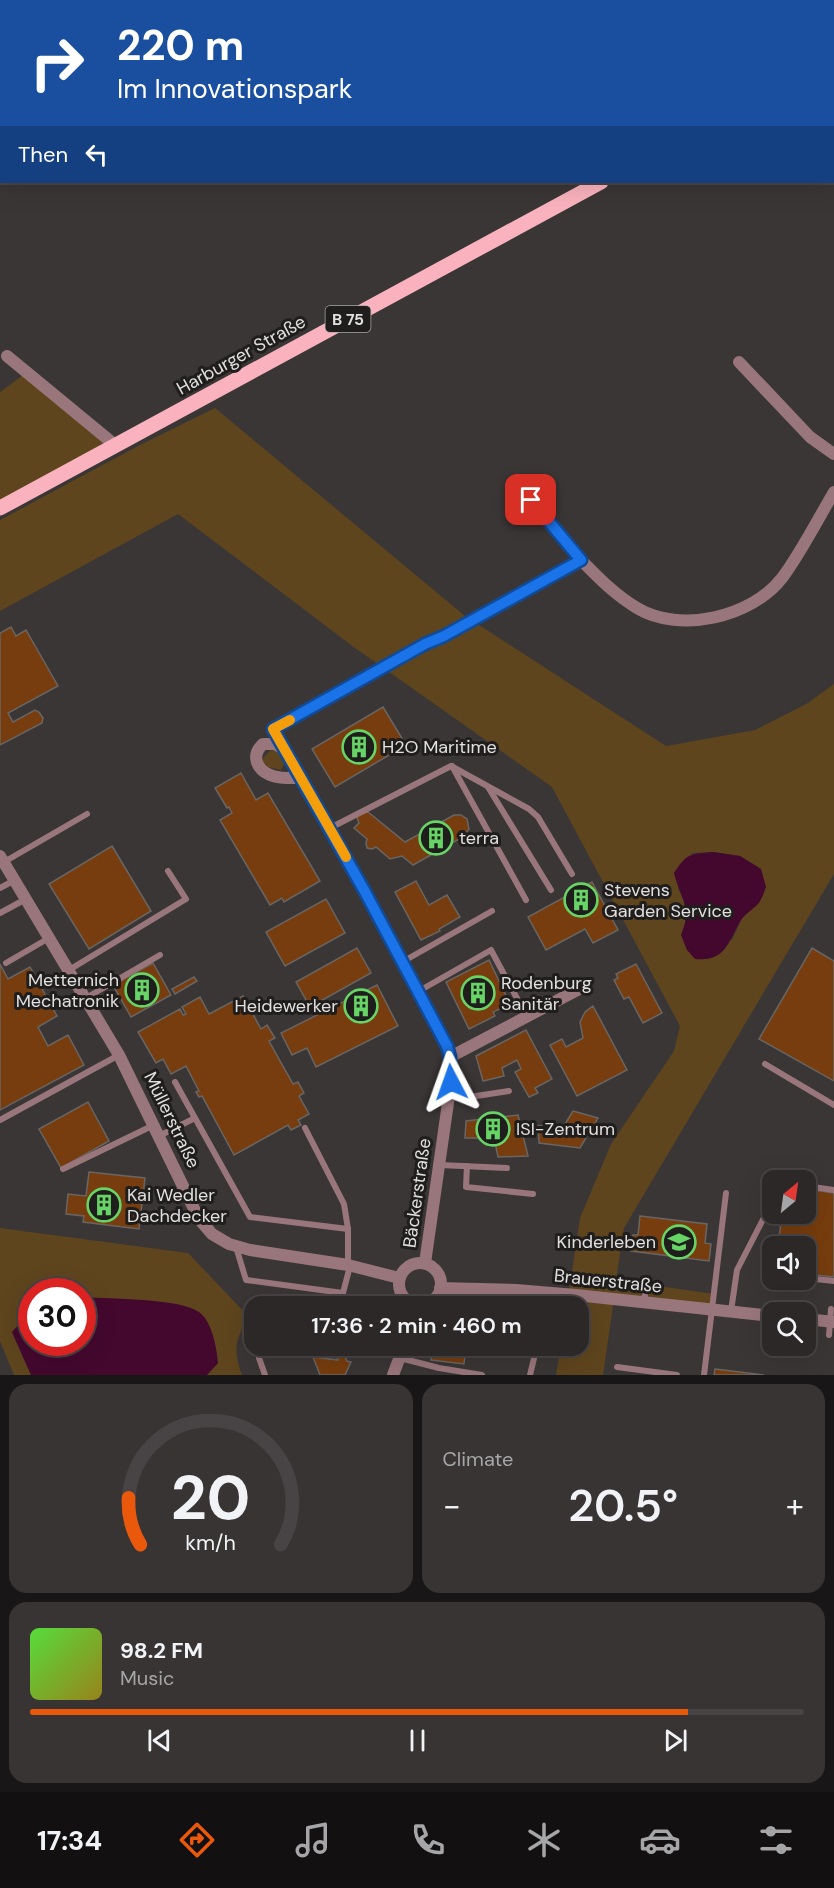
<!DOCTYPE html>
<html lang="en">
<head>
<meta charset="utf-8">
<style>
	:root { --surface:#2c2828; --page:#383434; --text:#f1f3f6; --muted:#a6a6a8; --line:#484445; --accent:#ea580c }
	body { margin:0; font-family:"DM Sans",sans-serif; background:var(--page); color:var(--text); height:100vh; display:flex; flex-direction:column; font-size:22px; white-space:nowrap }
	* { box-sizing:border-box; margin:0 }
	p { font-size:20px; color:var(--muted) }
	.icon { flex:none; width:33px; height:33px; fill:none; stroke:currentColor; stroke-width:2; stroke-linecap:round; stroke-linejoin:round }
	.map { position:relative; height:1375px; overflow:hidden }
	.sheet { display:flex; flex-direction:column; gap:9px; padding:9px; background:#181616; flex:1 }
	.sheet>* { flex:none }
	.guide { position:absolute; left:0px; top:0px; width:834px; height:183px; box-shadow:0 6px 24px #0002,0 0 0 2px var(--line); background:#1a4fa0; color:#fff; overflow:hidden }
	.needle { width:39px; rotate:29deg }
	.buttons { position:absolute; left:762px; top:1170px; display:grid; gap:12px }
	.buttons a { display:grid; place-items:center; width:54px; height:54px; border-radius:12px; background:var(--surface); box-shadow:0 6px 24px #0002,0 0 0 2px var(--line); font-size:30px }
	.speed { position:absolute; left:18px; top:1278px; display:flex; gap:12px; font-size:30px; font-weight:700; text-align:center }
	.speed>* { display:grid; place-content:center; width:78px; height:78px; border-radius:50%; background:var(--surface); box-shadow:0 6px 24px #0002,0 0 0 2px var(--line); line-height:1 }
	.speed .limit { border:9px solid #d22; background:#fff; color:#111 }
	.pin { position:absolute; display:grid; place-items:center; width:51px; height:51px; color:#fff; margin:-26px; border-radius:12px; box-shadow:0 3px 9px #0006 }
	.me { position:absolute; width:66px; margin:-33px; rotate:356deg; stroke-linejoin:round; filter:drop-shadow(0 0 4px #0008) }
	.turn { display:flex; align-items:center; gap:21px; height:126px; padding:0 18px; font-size:27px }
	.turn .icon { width:78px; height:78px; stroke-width:2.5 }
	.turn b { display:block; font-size:42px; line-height:51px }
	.then { display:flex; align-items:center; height:57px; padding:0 18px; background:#0003; gap:12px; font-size:22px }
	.big { font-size:45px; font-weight:600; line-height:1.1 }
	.sheet .card { flex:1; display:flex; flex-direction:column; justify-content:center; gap:9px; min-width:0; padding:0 21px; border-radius:18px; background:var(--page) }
	.sheet .dial { align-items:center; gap:0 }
	.dial svg { height:156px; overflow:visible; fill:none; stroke:var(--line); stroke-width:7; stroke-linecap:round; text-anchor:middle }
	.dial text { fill:var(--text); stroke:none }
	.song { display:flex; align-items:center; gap:18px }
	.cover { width:72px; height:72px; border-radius:9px; background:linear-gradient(135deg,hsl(110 70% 55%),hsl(50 70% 35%)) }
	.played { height:6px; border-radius:3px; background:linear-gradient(90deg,var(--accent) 85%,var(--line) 85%) }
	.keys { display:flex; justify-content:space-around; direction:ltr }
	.heat { display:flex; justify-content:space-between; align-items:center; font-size:33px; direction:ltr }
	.sheet .tiles { flex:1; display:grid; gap:9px; grid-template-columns:1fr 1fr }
	.card:last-child { grid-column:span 2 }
	.trip { position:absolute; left:244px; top:1296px; width:345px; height:60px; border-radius:18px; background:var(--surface); box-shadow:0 6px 24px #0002,0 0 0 2px var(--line); font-weight:600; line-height:60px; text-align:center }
	.tabs { display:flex; height:96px; justify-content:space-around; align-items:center; background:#121010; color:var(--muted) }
	.tabs .icon { width:42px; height:42px }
	.tabs .current { color:var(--accent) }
	.tabs b { font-size:27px; color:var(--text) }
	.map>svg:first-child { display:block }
	.green { fill:#5e451e; fill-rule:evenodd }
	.water { fill:#44082e }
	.building { fill:#773d0e; stroke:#696563; stroke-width:1.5 }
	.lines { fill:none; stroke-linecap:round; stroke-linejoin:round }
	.lane { stroke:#99767b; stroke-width:6 }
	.street { stroke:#99767b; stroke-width:12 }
	.primary { stroke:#fab3be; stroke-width:15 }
	.route-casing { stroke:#114b97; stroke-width:15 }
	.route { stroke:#1a73e8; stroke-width:10 }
	.slow { stroke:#f59e0b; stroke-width:10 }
	.labels { text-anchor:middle; stroke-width:6; stroke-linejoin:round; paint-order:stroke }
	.shield { fill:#1f1e1d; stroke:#a8a6a5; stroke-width:1.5 }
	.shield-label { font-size:16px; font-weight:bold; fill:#e2e0df }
	.street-label { font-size:18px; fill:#e2e0df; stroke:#1f1e1d }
	.poi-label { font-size:18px; fill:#e2e0df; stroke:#1f1e1d; text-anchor:start }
</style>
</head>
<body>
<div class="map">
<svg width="834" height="1375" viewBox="0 0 834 1375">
	<rect width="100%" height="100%" fill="#3a3635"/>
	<g class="green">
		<path d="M0 0H131L2 2 0 162Z"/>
		<path d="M26 373 115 445 0 508V392Z"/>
		<path d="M215 408 465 616 666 746 755 730 808 703 834 684V874L624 1228 616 1280 714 1294 712 1309 614 1299 603 1375H556L561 1346H579V1306H567L580 1218 611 1144 674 1051 680 1026 552 787 355 648 178 514 0 611V520L138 446ZM713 852 740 856 761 869 760 902 742 918 732 940 681 935C689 914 687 908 678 888L692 853Z"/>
		<path d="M271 750C280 752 282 757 284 765L281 770 268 767 263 763V758Z"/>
		<path d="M0 1228 188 1253 249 1317C235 1339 233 1350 242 1375H207L218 1363 145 1301 83 1297 82 1292H32L31 1311 12 1332 31 1375H14L0 1341Z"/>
	</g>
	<g class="water">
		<path d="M713 852 740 856 761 869 766 887C764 893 762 899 758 904 753 909 745 914 741 920 728 942 726 962 695 959L687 950 681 935C693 906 681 901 674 873 687 853 690 854 713 852Z"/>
		<path d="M83 1297C109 1299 179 1298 199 1312 212 1321 217 1349 218 1363L207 1375H31L12 1332 31 1311 32 1342H82Z"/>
	</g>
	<g class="building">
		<path d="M11 627 16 636 26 630 58 686 8 713 13 722 35 710 39 712 43 718 42 723 0 745V633Z"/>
		<path d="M383 707 406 745 335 787 312 749Z"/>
		<path d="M241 773 256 800 268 793 320 881 284 902 282 898 270 905 220 820 232 813 229 807 227 808 215 788Z"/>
		<path d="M368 812 405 842 454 815H461L467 819 469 829 463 837 413 865 402 856 390 859 376 847 372 849 367 848 366 843 367 839 354 828 359 823 356 815Z"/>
		<path d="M112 846 151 911 89 949 49 884Z"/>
		<path d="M416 881 429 905 447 895 460 917 439 929 440 931 421 940 395 892Z"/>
		<path d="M592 882 618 930 593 943 585 929 546 950 528 917Z"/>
		<path d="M326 899 345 933 285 966 266 932Z"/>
		<path d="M357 948 371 973 310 1007 296 982Z"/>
		<path d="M812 948 834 961V1081L759 1039Z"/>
		<path d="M489 960 510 1004 493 1012 495 1016 469 1029 446 982Z"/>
		<path d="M153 963 171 995 131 1017 113 985Z"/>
		<path d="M0 964 8 979 30 967 57 1016 38 1027 48 1046 68 1035 84 1065 0 1110Z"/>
		<path d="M636 964 662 1013 643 1023 629 997 624 999 614 980 618 978 616 974Z"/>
		<path d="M194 977 197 981 175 994 172 989Z"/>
		<path d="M377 985 398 1026 316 1067 307 1048 292 1055 281 1033Z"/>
		<path d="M243 996 261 1029 267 1025 275 1038 269 1041 293 1084 298 1082 304 1093 299 1096 309 1114 298 1120 301 1125 291 1130 288 1125 234 1155 202 1096 199 1097 196 1092 199 1091 186 1066 171 1074 163 1059 156 1063 138 1032 180 1009 183 1015 186 1014 182 1007 200 997 209 1014Z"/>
		<path d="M593 1006 627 1070 577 1096 550 1045 562 1039 566 1047 583 1038 580 1022 585 1012Z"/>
		<path d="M526 1030 552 1079 535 1088 538 1093 529 1097 515 1072 521 1069 517 1060 502 1068 504 1076 483 1081 476 1056Z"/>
		<path d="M88 1102 109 1141 61 1168 39 1129Z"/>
		<path d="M573 1111 598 1118 580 1148 539 1143 538 1126 565 1124Z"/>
		<path d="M518 1115 528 1156 498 1157 494 1138H465L466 1121Z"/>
		<path d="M89 1172 145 1178 139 1229 83 1222 84 1216 66 1214 68 1194 86 1196Z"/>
		<path d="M806 1189 834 1193V1277L806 1274V1246H778L782 1214H806Z"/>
		<path d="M640 1216 707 1224 705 1243 711 1244 709 1261 631 1251 633 1235H638Z"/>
		<path d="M332 1346H344L341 1348 347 1361 351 1362 345 1375H320L313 1357 338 1360 335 1351 331 1353 329 1347Z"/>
		<path d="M433 1346H466L464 1364 431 1360Z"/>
		<path d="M715 1369 764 1375H714Z"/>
	</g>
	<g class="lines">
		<g class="lane">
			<path d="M452 766 526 900"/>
			<path d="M488 787 551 890"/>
			<path d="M330 828 451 766 529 809 538 817 572 874"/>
			<path d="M4 862 87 814"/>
			<path d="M0 888 15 880"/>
			<path d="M0 913 26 899"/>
			<path d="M404 961 492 911"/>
			<path d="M6 963 49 938"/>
			<path d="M69 970 186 899 168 871"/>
			<path d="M419 991 491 950 527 1017"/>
			<path d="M86 998 160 955"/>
			<path d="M765 1064 834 1105"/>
			<path d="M175 1082 250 1217 348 1229"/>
			<path d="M449 1097 463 1098 509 1091"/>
			<path d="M0 1120 119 1055"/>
			<path d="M305 1128 344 1204 348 1229V1265"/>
			<path d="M159 1136 195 1118"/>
			<path d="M440 1165 507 1168"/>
			<path d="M467 1166 466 1187 533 1194"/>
			<path d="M63 1169 154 1125"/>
			<path d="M806 1186 834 1190"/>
			<path d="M236 1247 246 1280 343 1293 350 1266"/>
			<path d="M806 1278 834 1281"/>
			<path d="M644 1302 646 1287"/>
			<path d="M534 1306 536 1292"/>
			<path d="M731 1311 737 1270 772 1202"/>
			<path d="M829 1335 831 1309"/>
			<path d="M261 1346 259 1358 265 1375"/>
			<path d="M400 1358 439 1368 482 1375"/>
			<path d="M617 1367 677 1375"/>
			<path d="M530 1375 537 1346"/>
			<path d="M704 1375 726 1193"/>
		</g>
		<g class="street">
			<path d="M7 356 115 445"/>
			<path d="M739 362 810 437 834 454"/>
			<path d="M519 484 581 560"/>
			<path d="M286 751 275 744H263C250 756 257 771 273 776 282 779 292 778 301 778"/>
			<path d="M0 856 119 1055 199 1219 212 1234 229 1244 250 1250 348 1265 399 1278"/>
			<path d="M450 1057 583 987"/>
			<circle cx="420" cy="1284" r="21"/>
			<path d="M425 1263 451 1082 450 1057 447 1046 354 872 273 729 425 644 444 636 581 560C599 578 615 595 637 608 680 634 752 617 782 578 800 554 818 519 834 492"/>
			<path d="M440 1288 516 1290 576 1295 772 1316"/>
			<path d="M806 1319 834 1322"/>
			<path d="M393 1375 404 1346"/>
		</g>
		<g class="primary">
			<path d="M832 89 834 88"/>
			<path d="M0 508 601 182"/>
		</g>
	</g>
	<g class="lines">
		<defs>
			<path id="route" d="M451 1082 450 1057 447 1046 364 890 273 729 425 644 444 636 581 560 531 500"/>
		</defs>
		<use href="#route" class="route-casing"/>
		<use href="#route" class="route"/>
		<path class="slow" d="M290 720 273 729 346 857"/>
	</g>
	<defs>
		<symbol id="building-ring" viewBox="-11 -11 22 22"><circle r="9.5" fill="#1f1e1d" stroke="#67d466" stroke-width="1.5"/><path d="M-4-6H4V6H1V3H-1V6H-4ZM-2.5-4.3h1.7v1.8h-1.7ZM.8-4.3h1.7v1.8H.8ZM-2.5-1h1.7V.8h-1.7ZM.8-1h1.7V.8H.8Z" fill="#67d466"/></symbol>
		<symbol id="school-ring" viewBox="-11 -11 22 22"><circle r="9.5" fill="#1f1e1d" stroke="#67d466" stroke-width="1.5"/><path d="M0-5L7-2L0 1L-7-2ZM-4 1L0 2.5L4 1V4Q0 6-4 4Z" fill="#67d466"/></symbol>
	</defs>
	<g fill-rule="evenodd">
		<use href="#building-ring" x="340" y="728" width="38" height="38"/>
		<use href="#building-ring" x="417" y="819" width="38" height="38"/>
		<use href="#building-ring" x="562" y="881" width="38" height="38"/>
		<use href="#building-ring" x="123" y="971" width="38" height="38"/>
		<use href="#building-ring" x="459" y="974" width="38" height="38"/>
		<use href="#building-ring" x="342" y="987" width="38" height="38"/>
		<use href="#building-ring" x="474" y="1110" width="38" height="38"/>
		<use href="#building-ring" x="85" y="1186" width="38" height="38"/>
		<use href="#school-ring" x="660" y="1223" width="38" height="38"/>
	</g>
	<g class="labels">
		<rect class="shield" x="325.5" y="306" width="45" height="26" rx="4.5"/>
		<g class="shield-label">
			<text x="348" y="325">B 75</text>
		</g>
		<g class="street-label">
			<text transform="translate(241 355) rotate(-29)" y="6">Harburger Straße</text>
			<text transform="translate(172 1120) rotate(64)" y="6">Müllerstraße</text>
			<text transform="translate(417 1193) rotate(-82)" y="6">Bäckerstraße</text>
			<text transform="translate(608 1281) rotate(6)" y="6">Brauerstraße</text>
		</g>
		<g class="poi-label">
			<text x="382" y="753">H2O Maritime</text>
			<text x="459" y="844">terra</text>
			<text x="604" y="896">Stevens<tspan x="604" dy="21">Garden Service</tspan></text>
			<text x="119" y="986" text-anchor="end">Metternich<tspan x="119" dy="21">Mechatronik</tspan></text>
			<text x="501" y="989">Rodenburg<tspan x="501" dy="21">Sanitär</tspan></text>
			<text x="338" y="1012" text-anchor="end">Heidewerker</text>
			<text x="516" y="1135">ISI-Zentrum</text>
			<text x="127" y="1201">Kai Wedler<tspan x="127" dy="21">Dachdecker</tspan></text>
			<text x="656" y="1248" text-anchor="end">Kinderleben</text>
		</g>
	</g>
</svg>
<div class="buttons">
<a><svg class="needle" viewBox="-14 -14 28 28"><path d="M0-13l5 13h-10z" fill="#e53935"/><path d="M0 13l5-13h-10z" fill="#a6a6a8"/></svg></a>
<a><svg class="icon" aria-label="sound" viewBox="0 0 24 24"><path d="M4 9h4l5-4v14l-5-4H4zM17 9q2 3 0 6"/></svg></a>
<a><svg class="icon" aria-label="search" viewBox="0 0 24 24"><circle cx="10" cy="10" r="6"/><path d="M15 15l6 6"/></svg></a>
</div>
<div class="speed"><div class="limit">30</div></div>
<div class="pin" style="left:531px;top:500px;background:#d93025"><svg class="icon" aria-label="arrive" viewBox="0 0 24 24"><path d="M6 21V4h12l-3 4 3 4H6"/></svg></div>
<svg class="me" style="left:451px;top:1082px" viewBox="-20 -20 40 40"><path d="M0-17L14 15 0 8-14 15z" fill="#1a73e8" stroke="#fff" stroke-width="4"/></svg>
<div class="trip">17:36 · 2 min · 460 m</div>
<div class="guide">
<div class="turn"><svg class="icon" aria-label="right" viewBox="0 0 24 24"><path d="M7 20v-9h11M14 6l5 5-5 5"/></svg><div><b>220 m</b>Im Innovationspark</div></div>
<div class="then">Then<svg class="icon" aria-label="left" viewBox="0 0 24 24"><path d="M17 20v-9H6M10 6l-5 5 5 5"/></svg></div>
</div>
</div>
<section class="sheet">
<div class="tiles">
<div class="card dial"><svg viewBox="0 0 100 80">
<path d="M14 69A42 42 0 1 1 86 69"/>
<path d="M14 69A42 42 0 0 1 8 45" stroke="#ea580c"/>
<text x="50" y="56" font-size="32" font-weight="700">20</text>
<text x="50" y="72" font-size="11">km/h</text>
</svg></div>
<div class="card"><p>Climate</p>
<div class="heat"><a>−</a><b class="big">20.5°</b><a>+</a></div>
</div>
<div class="card">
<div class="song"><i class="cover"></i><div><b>98.2 FM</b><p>Music</p></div></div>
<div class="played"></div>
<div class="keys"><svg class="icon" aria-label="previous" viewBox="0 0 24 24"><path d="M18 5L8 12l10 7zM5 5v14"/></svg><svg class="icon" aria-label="pause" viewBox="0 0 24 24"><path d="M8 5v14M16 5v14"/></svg><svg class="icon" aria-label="next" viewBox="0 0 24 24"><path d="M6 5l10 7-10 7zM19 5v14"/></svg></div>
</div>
</div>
</section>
<nav class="tabs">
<b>17:34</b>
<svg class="icon current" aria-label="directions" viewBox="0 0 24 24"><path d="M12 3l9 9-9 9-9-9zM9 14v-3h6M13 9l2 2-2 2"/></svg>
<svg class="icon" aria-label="music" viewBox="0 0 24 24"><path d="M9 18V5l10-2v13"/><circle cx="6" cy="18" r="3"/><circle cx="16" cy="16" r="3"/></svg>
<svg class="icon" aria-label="phone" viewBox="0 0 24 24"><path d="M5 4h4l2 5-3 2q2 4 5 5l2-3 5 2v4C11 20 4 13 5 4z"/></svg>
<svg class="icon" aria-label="climate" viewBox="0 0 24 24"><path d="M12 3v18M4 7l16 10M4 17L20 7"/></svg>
<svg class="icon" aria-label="car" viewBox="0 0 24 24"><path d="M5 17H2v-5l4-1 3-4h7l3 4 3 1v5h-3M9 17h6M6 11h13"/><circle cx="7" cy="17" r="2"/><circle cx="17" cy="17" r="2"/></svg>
<svg class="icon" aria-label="filters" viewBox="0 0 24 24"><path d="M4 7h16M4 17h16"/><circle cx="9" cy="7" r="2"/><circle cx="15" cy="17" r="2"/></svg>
</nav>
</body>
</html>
